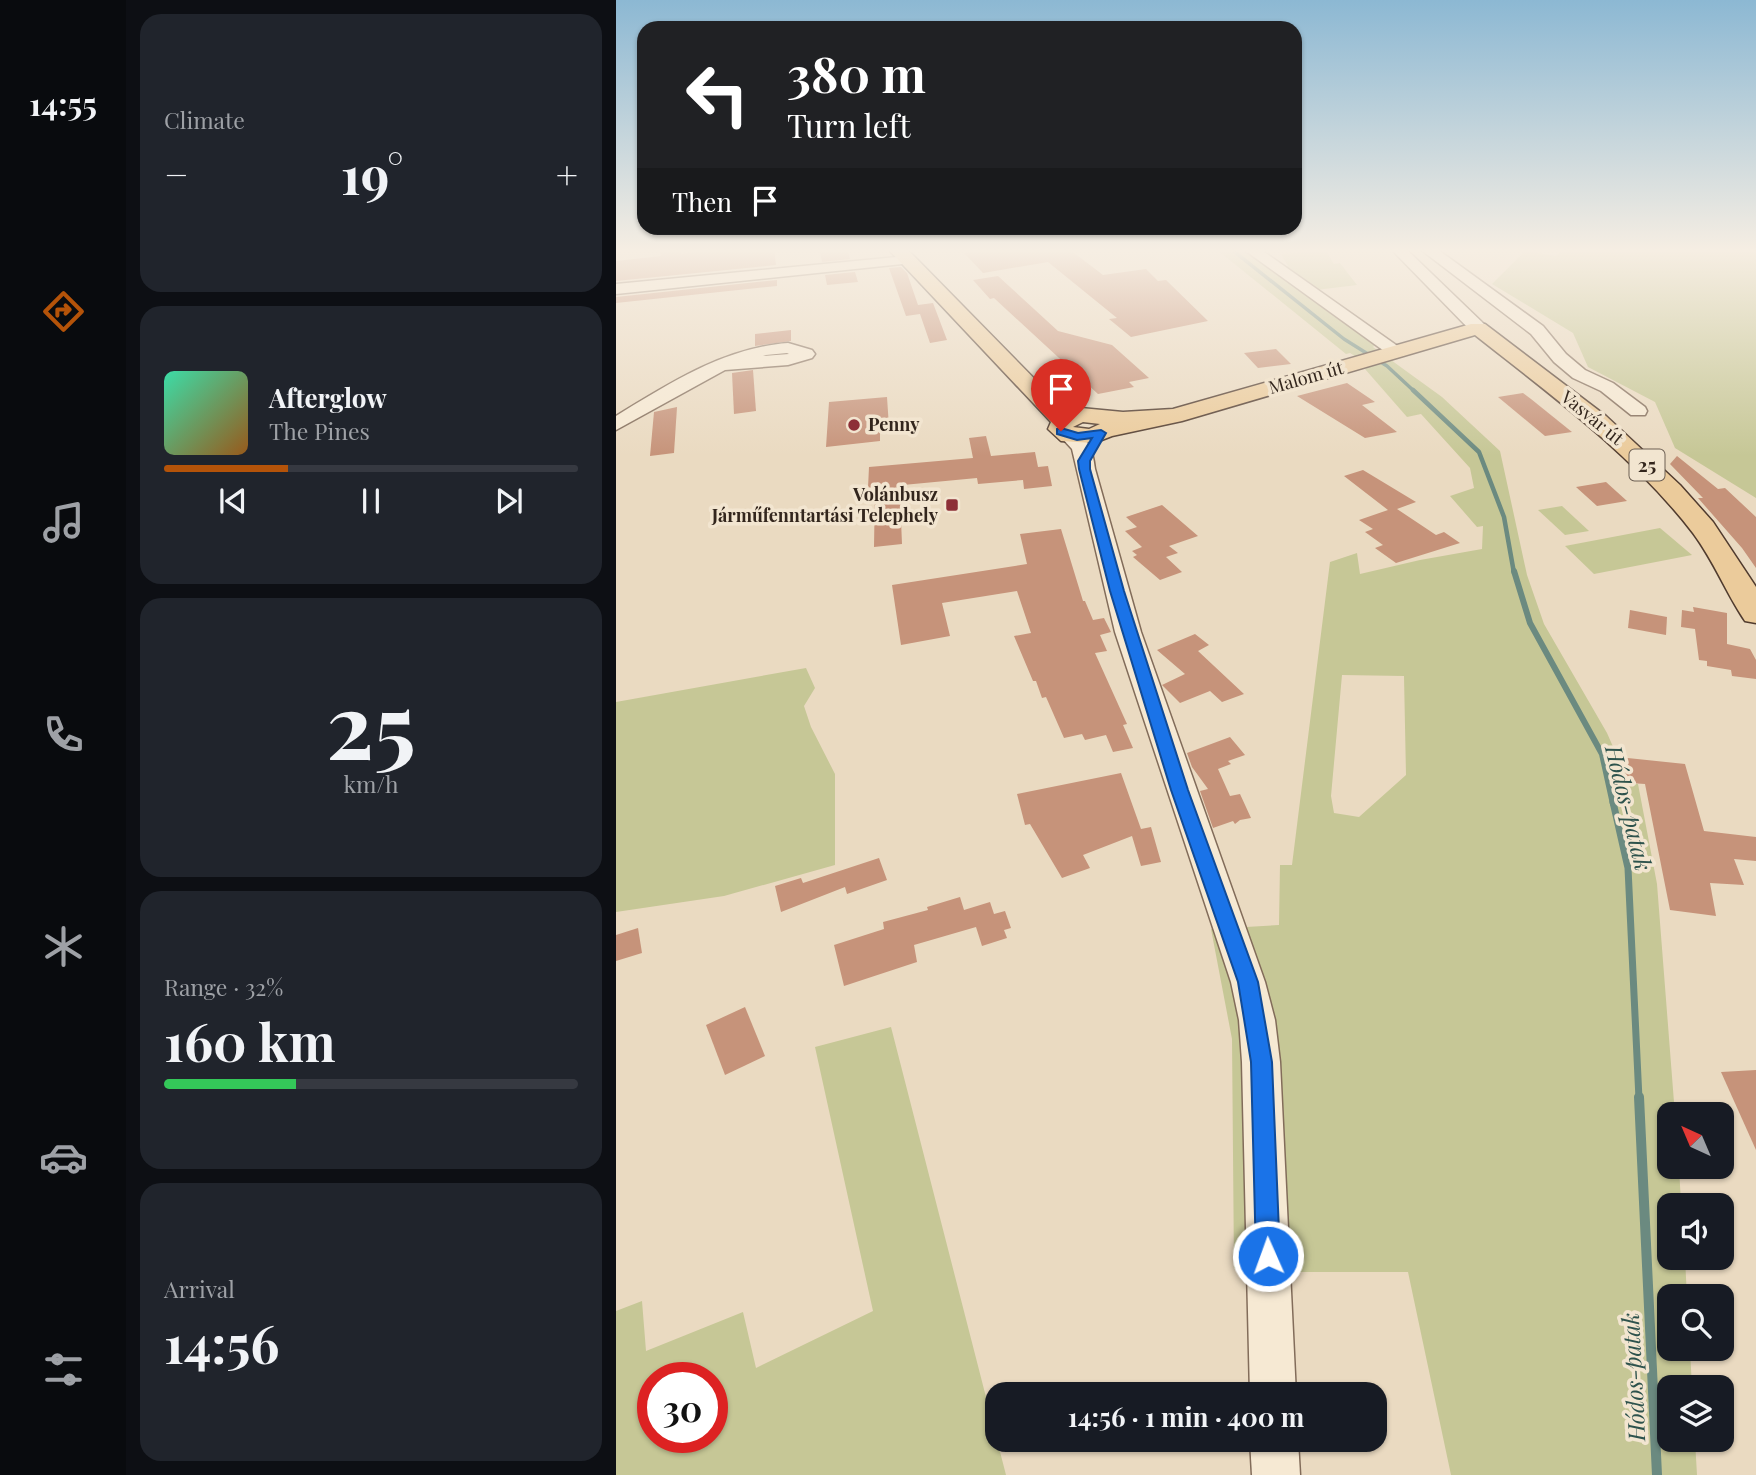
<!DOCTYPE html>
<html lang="en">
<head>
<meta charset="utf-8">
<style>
	:root { --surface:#171b24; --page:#20242c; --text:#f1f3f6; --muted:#9ea1a6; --line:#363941; --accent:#b45309 }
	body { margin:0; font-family:"Playfair Display",serif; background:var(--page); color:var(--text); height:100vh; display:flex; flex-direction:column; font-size:26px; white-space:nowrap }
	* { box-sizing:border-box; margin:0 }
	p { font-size:23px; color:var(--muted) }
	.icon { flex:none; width:38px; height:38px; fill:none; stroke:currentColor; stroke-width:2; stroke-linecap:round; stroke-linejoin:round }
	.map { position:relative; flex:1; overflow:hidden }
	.panel { display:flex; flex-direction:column; gap:14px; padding:14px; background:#0d0f14; width:490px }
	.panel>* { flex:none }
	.top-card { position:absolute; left:21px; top:21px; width:665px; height:214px; border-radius:21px; box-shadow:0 2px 5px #0004; background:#202124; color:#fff; overflow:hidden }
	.needle { width:46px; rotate:316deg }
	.tools { position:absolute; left:1041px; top:1102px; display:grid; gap:14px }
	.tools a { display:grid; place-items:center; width:77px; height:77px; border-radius:14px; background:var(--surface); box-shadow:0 2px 5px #0004; font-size:35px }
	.speed { position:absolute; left:21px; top:1362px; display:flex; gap:14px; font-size:35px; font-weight:700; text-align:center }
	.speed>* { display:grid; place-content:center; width:91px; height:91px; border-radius:50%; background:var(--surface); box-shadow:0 2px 5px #0004; line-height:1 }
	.speed .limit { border:10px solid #d22; background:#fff; color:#111 }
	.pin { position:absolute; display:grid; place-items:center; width:60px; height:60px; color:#fff; margin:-72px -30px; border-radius:50% 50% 50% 0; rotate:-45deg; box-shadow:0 0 7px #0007 }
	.pin .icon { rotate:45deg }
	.me { position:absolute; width:77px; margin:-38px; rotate:358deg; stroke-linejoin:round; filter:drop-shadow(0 0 5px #0008) }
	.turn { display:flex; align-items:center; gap:24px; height:147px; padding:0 35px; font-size:32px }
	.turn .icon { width:91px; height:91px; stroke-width:2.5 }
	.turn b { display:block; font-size:49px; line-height:60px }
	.then { display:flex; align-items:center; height:66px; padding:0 35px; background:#0003; gap:14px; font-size:26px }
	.big { font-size:52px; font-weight:700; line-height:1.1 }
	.panel .widget { flex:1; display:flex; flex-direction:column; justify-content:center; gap:10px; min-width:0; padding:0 24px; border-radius:21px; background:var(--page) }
	.panel .dial { align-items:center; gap:0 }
	.dial b { font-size:91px; line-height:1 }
	.song { display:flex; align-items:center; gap:21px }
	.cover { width:84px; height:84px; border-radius:10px; background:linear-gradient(135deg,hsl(160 70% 55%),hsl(30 70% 35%)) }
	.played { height:7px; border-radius:4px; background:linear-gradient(90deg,var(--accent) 30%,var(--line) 30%) }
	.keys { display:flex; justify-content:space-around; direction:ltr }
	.heat { display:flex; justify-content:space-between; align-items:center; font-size:38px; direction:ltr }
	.charge { height:10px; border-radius:5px; background:linear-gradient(90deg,#34c759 32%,var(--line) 0) }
	.trip { position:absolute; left:369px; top:1382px; width:402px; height:70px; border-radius:21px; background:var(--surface); box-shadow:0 2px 5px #0004; font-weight:700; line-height:70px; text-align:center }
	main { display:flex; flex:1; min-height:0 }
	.tabs { display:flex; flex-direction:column; width:126px; justify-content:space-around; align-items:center; background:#090b0e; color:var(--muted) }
	.tabs .icon { width:49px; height:49px }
	.tabs .active { color:var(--accent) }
	.tabs b { font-size:32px; color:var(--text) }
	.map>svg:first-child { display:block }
	.green { fill:#c6c796; fill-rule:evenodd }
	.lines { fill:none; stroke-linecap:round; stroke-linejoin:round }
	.stream-far4 { stroke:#6b8a80; stroke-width:3.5 }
	.stream-far3 { stroke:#6b8a80; stroke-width:4.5 }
	.stream-far2 { stroke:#6b8a80; stroke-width:6 }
	.stream-far1 { stroke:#6b8a80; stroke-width:7 }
	.stream { stroke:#6b8a80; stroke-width:10 }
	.building { fill:#c6937a }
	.minor-casing { stroke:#826c5a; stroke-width:3 }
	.major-casing { stroke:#503b2e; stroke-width:3 }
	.minor { fill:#f6e9d3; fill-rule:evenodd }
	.major { fill:#ebcb9b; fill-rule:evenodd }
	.route { fill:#1a73e8; stroke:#114b97; stroke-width:2 }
	.poi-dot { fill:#8d2f37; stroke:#f2e5d0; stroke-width:2.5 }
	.labels { text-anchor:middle; stroke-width:7; stroke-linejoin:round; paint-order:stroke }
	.far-street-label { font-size:18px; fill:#33261d; stroke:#f2e5d0 }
	.far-poi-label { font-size:18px; font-weight:bold; fill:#33261d; stroke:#f2e5d0; text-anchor:start }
	.shield { fill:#f2e5d0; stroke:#6c5f53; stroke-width:2 }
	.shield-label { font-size:19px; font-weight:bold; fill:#33261d }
	.water-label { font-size:23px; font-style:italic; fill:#2d524c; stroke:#f2e5d0 }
</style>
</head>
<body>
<main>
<nav class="tabs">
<b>14:55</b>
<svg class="icon active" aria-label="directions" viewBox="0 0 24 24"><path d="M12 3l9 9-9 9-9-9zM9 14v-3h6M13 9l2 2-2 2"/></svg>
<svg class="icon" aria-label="music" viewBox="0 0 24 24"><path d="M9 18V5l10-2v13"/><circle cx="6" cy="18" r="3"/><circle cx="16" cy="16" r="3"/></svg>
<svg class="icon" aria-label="phone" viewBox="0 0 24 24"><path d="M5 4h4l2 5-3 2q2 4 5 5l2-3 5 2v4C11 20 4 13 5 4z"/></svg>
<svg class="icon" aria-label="climate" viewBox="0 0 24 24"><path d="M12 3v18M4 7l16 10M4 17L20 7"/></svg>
<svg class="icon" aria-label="car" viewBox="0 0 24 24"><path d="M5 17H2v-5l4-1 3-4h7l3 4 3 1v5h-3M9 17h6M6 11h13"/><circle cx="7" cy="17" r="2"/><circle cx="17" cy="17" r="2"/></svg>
<svg class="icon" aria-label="filters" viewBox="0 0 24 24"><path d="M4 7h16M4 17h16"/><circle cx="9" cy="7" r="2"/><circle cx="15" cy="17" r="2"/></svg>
</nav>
<section class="panel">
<div class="widget"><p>Climate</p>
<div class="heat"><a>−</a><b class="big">19°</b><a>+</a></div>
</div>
<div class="widget">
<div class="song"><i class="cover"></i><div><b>Afterglow</b><p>The Pines</p></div></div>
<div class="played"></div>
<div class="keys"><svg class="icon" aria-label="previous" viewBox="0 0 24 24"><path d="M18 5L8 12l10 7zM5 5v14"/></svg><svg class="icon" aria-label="pause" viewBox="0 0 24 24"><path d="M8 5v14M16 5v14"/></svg><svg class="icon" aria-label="next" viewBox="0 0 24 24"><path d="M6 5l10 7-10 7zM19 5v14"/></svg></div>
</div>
<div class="widget dial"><b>25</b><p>km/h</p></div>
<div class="widget"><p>Range · 32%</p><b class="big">160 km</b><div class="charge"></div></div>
<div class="widget"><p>Arrival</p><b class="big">14:56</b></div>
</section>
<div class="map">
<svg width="1140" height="1475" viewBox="0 0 1140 1475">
	<rect width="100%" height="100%" fill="#eadac1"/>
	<g class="green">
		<path d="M600 249H626L761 343 757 347 826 397 884 451 911 575 928 624 991 733 1013 783 1022 784 1041 884 1059 1115H1054V1167H1063L1065 1203V1206H1054V1258H1069L1071 1297H1054V1349H1074L1076 1388H1054V1440H1079L1081 1475H835L792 1272H685L618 1268 616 1039 595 929 663 925 664 865H676L714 562 741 553 744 574 804 560 866 549 867 526 861 527 834 496 858 488 854 468 805 414 791 417 749 369 755 366 734 353 730 354ZM726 675 788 676 790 775 743 817 718 813 715 796Z"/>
		<path d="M947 249H1140V498L1059 448 1039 402 972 367 957 333 876 284 909 251 940 256Z"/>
		<path d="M710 251 718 264 724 263 741 285 700 290 666 267 672 266 665 254Z"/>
		<path d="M946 506 973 531 949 535 922 510Z"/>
		<path d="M1044 528 1076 555 978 574 949 546Z"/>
		<path d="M190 668 199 688 188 706 195 727 219 774V865L108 896 0 912V702Z"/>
		<path d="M275 1027 390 1475H0V1311L26 1301 30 1351 127 1312 140 1368 257 1311 199 1047ZM96 1377V1437H37V1377Z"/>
	</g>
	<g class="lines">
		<path class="stream-far4" d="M615 249 728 339 771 366 799 392"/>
		<path class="stream-far3" d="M797 390 863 452 888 517 898 573"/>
		<path class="stream-far2" d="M898 571 914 623 986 754 997 804"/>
		<path class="stream-far1" d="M997 802 1012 868 1023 1099"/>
		<path class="stream" d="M1023 1097 1041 1475"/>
	</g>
	<g class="building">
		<path d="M44 249H64L65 254 107 249H158L160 265 0 281V261L45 256Z"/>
		<path d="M231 249 234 259 206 262 204 251Z"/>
		<path d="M373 249H453L487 275 530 269 542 281 550 280 592 321 515 337 493 319 501 318 432 262 367 273 348 253Z"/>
		<path d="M285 267 291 273 302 305 317 303 331 340 314 343 304 314 290 316 273 268Z"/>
		<path d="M239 272 242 282 211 285 209 275Z"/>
		<path d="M382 276 442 331 496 345 533 378 513 382 518 387 482 394 378 298 374 299 357 280Z"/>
		<path d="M161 280V286L0 303V297Z"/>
		<path d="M175 330V341L139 346V334Z"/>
		<path d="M660 349 675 364 642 368 628 353Z"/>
		<path d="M137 370 140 411 118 414 116 373Z"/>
		<path d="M731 383 759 402 746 405 781 432 749 438 681 396Z"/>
		<path d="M907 393 915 399 956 432 929 436 882 397Z"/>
		<path d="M271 397 273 427H264V441L210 447 213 402Z"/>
		<path d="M61 407 58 453 34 456 38 412Z"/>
		<path d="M370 436 375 456 419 452 422 467 432 466 436 486 408 489 407 480 362 484 361 478 287 485 289 520H285L286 544 258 547 259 487 252 488 253 467 357 458 353 438Z"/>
		<path d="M1061 456 1102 489 1109 488 1140 517V568L1126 548 1082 498H1087L1054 464Z"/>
		<path d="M747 470 800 502 781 509 820 535 828 532 844 543 780 563 759 548 767 545 749 532 757 529 743 520 772 510 728 476Z"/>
		<path d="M990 482 1011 501 981 506 960 487Z"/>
		<path d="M546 505 582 536 553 546 562 553 550 557 566 572 544 580 517 557 521 555 516 551 526 547 509 531 521 527 510 517Z"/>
		<path d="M445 529 467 601H469L477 620 488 618 495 632 484 635 491 651 479 653 511 724 507 725 517 748 497 752 490 735 469 740 466 734 448 738 430 697 426 698 420 681H417L398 636 415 633 401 591 326 603 334 636 285 645 276 585 411 564 404 534Z"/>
		<path d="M1077 607 1111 613V644L1134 649 1140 660V679L1116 676 1115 670 1091 666V661L1083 660 1079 629 1065 627 1066 610 1078 612Z"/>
		<path d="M1014 610 1051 617 1050 635 1012 628Z"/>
		<path d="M579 634 593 645 582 651 628 694 606 702 594 691 564 703 546 685 569 674 541 650Z"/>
		<path d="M614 737 629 755 612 761 615 764 602 769 614 796 624 794 635 818 624 820 619 824 617 821 597 828 584 791 592 789 576 767 571 753Z"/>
		<path d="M1002 757 1069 764 1088 831 1140 837V861L1118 859 1128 885 1094 883 1100 916 1054 910 1029 784 1014 783Z"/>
		<path d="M505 773 525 829 535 827 545 862 525 866 516 836 467 855 474 868 446 878 414 824 409 825 401 794Z"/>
		<path d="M263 858 271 880 231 894 229 887 165 912 159 886 185 878 187 883Z"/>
		<path d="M344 897 348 910 374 902 378 914 389 911 395 928 388 930 391 938 366 946 360 927 298 945 301 962 228 986 218 945 268 929 267 922 312 910 311 907Z"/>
		<path d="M22 928 26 953 0 961V935Z"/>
		<path d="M129 1007 149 1056 109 1075 90 1025Z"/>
		<path d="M1140 1070V1150L1105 1072Z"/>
	</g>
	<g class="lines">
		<defs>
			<g id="minor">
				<path d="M627 249H644L790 352 781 357 775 356Z"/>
				<path d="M775 249H790L868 324 870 328 868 332H856Z"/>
				<path d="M804 249H821L927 326 950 354 969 370 997 383 1029 407 1031 411 1029 415H1015L985 391 957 378 938 362 915 334Z"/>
				<path d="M291 256 296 257 298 260 296 263 0 294V284Z"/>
				<path d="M172 343 196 350 199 354 196 358 172 365 109 370 0 430V416C54 383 108 348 172 343ZM171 353 173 354 147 356 150 355Z"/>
				<path d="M454 430C473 435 477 452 479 469L525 632 649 982 659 1020 664 1062 680 1395H634L626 1062 623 1020 615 982 499 632 456 449 444 436Z"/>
				<path d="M634 1440H682L684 1475H636Z"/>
			</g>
			<path id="major" d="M272 249H291L451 412 465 408 507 412 557 409 855 324H869L990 416 1064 485 1097 522 1140 587V623L1129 621C1110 593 1098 561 1077 533 1017 455 936 396 859 335L566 421 496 436 478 443 445 441 432 429 435 422ZM467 422 484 424 473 429 457 427Z"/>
		</defs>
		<use href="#minor" class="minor-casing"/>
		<use href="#major" class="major-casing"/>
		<use href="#minor" class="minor"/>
		<use href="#major" class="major"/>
	</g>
	<linearGradient id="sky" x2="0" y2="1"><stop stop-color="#8cb8d3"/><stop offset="0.55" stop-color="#f6eee3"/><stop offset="1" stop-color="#f6eee3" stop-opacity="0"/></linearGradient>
	<rect width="1140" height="456" fill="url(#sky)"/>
	<path class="route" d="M445 428 462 433 485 430 490 433 474 461V469L508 591 572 790 642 982 656 1062 664 1256 661 1265 652 1268 643 1265 640 1256 635 1062 622 982 555 790 494 591 463 469 462 461 476 438 461 440 441 434V429Z"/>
	<g class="poi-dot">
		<circle cx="238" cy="425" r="7"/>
		<rect x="329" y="498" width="14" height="14" rx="3.5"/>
	</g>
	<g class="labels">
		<g class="far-street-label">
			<text transform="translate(690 378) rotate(-16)" y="6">Malom út</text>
			<text transform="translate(976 418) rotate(39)" y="6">Vasvár út</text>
		</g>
		<g class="far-poi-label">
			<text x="252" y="431">Penny</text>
			<text x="322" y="501" text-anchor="end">Volánbusz<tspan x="322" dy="21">Járműfenntartási Telephely</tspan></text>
		</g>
		<rect class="shield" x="1013.5" y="449.5" width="35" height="31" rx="5"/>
		<g class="shield-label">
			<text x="1031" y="472">25</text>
		</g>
		<g class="water-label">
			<text transform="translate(1012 808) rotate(76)" y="8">Hódos-patak</text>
			<text transform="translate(1018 1377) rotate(-93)" y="8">Hódos-patak</text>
		</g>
	</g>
</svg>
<div class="tools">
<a><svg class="needle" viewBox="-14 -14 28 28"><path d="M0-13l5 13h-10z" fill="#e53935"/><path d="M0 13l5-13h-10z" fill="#9ea1a6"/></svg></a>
<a><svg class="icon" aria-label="sound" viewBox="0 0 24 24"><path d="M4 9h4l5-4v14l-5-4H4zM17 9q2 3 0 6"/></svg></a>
<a><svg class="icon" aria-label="search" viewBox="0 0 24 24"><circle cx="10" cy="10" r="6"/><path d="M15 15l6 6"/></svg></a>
<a><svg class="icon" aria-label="layers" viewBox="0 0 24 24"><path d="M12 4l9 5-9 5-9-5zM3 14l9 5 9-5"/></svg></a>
</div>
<div class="speed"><div class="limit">30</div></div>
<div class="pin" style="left:445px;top:431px;background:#d93025"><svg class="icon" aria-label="arrive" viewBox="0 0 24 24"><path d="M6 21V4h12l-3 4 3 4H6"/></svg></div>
<svg class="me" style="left:652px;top:1256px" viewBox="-20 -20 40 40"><circle r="17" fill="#1a73e8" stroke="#fff" stroke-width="3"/><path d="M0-11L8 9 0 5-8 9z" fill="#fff"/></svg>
<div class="trip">14:56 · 1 min · 400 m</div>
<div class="top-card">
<div class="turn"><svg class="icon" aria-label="left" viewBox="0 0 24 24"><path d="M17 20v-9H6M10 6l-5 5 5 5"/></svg><div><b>380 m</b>Turn left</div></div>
<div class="then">Then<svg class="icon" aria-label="arrive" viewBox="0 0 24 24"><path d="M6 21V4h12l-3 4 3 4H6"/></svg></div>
</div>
</div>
</main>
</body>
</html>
